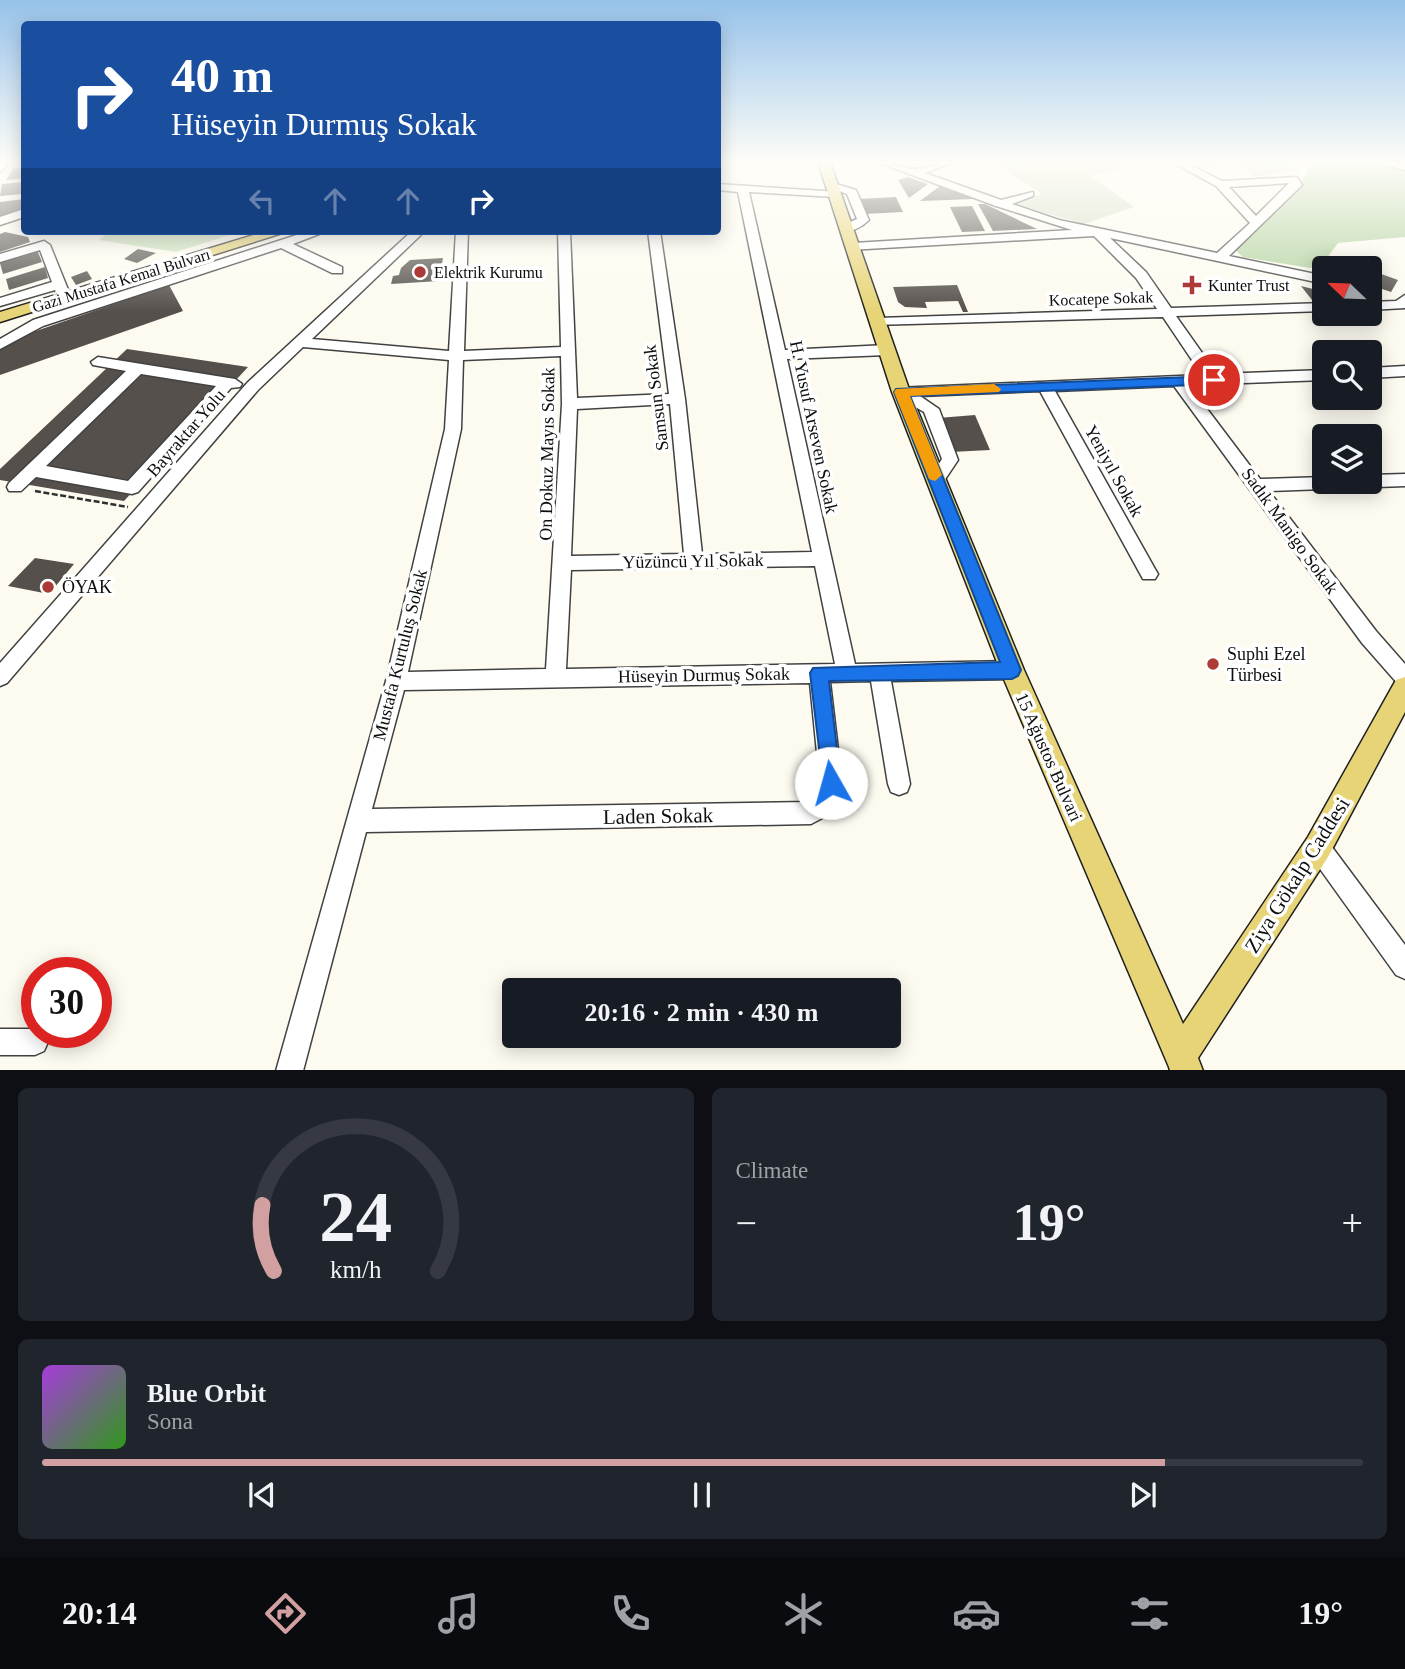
<!DOCTYPE html>
<html lang="en">
<head>
<meta charset="utf-8">
<style>
	:root { --surface:#171b24; --page:#20242c; --text:#f1f3f6; --muted:#9ea1a6; --line:#363941; --accent:#d2a0a0 }
	body { margin:0; font-family:"Times New Roman",serif; background:var(--page); color:var(--text); height:100vh; display:flex; flex-direction:column; font-size:26px; white-space:nowrap }
	* { box-sizing:border-box; margin:0 }
	p { font-size:23px; color:var(--muted) }
	.icon { flex:none; width:38px; height:38px; fill:none; stroke:currentColor; stroke-width:2; stroke-linecap:round; stroke-linejoin:round }
	.map { position:relative; height:1070px; overflow:hidden }
	.side { display:flex; flex-direction:column; gap:18px; padding:18px; background:#0d0f14; flex:1 }
	.side>* { flex:none }
	.banner { position:absolute; left:21px; top:21px; width:700px; height:214px; border-radius:7px; box-shadow:0 4px 18px #0003; background:#1a4fa0; color:#fff; overflow:hidden }
	.needle { width:46px; rotate:293deg }
	.controls { position:absolute; left:1312px; top:256px; display:grid; gap:14px }
	.controls a { display:grid; place-items:center; width:70px; height:70px; border-radius:7px; background:var(--surface); box-shadow:0 4px 18px #0003; font-size:35px }
	.speed { position:absolute; left:21px; top:957px; display:flex; gap:14px; font-size:35px; font-weight:700; text-align:center }
	.speed>* { display:grid; place-content:center; width:91px; height:91px; border-radius:50%; background:var(--surface); box-shadow:0 4px 18px #0003; line-height:1 }
	.speed .limit { border:10px solid #d22; background:#fff; color:#111 }
	.pin { position:absolute; display:grid; place-items:center; width:60px; height:60px; color:#fff; margin:-30px; border:4px solid #fff; border-radius:50%; box-shadow:0 2px 7px #0007 }
	.me { position:absolute; width:77px; margin:-38px; rotate:353deg; stroke-linejoin:round; filter:drop-shadow(0 0 5px #0008) }
	.turn { display:flex; align-items:center; gap:24px; height:147px; padding:0 35px; font-size:32px }
	.turn .icon { width:91px; height:91px; stroke-width:2.5 }
	.turn b { display:block; font-size:49px; line-height:60px }
	.lanes { display:flex; align-items:center; height:66px; padding:0 35px; background:#0003; justify-content:center; gap:35px; direction:ltr }
	.lanes .off { opacity:.35 }
	.big { font-size:52px; font-weight:700; line-height:1.1 }
	.side .tile { flex:1; display:flex; flex-direction:column; justify-content:center; gap:10px; min-width:0; padding:0 24px; border-radius:10px; background:var(--page) }
	.side .dial { align-items:center; gap:0 }
	.dial svg { height:182px; overflow:visible; fill:none; stroke:var(--line); stroke-width:7; stroke-linecap:round; text-anchor:middle }
	.dial text { fill:var(--text); stroke:none }
	.song { display:flex; align-items:center; gap:21px }
	.cover { width:84px; height:84px; border-radius:10px; background:linear-gradient(135deg,hsl(280 70% 55%),hsl(110 70% 35%)) }
	.played { height:7px; border-radius:4px; background:linear-gradient(90deg,var(--accent) 85%,var(--line) 85%) }
	.keys { display:flex; justify-content:space-around; direction:ltr }
	.heat { display:flex; justify-content:space-between; align-items:center; font-size:38px; direction:ltr }
	.side .tiles { flex:1; display:grid; gap:18px; grid-template-columns:1fr 1fr }
	.tile:last-child { grid-column:span 2 }
	.trip { position:absolute; left:502px; top:978px; width:399px; height:70px; border-radius:7px; background:var(--surface); box-shadow:0 4px 18px #0003; font-weight:700; line-height:70px; text-align:center }
	.menu { display:flex; height:112px; justify-content:space-around; align-items:center; background:#090b0e; color:var(--muted) }
	.menu .icon { width:49px; height:49px }
	.menu .current { color:var(--accent) }
	.menu b { font-size:32px; color:var(--text) }
	.map>svg:first-child { display:block }
	.green { fill:#cee4be }
	.forest { fill:#b2d29f }
	.cemetery { fill:#d3ddc3 }
	.building { fill:#55504b }
	.lines { fill:none; stroke-linecap:round; stroke-linejoin:round }
	.minor-casing { stroke:#414141; stroke-width:3 }
	.major-casing { stroke:#1f1f1f; stroke-width:3 }
	.path { stroke:#303030; stroke-width:2.5; stroke-dasharray:6 2.5; stroke-linecap:butt }
	.minor { fill:#fff; fill-rule:evenodd }
	.major { fill:#e7d476; fill-rule:evenodd }
	.route { fill:#1a73e8; stroke:#114b97; stroke-width:2 }
	.slow { fill:#f59e0b }
	.poi-dot { fill:#ac3a37; stroke:#fff; stroke-width:2.5 }
	.labels { text-anchor:middle; stroke-width:7; stroke-linejoin:round; paint-order:stroke }
	.far-poi-label { font-size:16px; fill:#0e0e0e; stroke:#fff; text-anchor:start }
	.far-street-label { font-size:16px; fill:#0e0e0e; stroke:#fff }
	.street-label { font-size:18px; fill:#0e0e0e; stroke:#fff }
	.poi-label { font-size:18px; fill:#0e0e0e; stroke:#fff; text-anchor:start }
	.near-street-label { font-size:21px; fill:#0e0e0e; stroke:#fff }
</style>
</head>
<body>
<div class="map">
<svg width="1405" height="1071" viewBox="0 0 1405 1071">
	<rect width="100%" height="100%" fill="#fdfbf0"/>
	<path class="green" d="M111 231H192L194 235 211 231H242L176 252 99 240Z"/>
	<path class="forest" d="M1405 162V237L1338 243 1321 266 1310 268 1243 257 1235 250 1297 192 1311 163Z"/>
	<g class="cemetery">
		<path d="M993 162H1147L1090 176 1134 207 1084 224 1014 204 1042 194Z"/>
		<path d="M1184 162H1288L1301 170 1255 177 1237 164 1198 170Z"/>
	</g>
	<g class="building">
		<path d="M24 167V178L6 180 14 168Z"/>
		<path d="M908 177 928 184 909 198 898 180Z"/>
		<path d="M24 182 22 194 0 196 2 184Z"/>
		<path d="M940 186 974 199 920 201Z"/>
		<path d="M896 197 903 212 864 214 858 199Z"/>
		<path d="M24 199V208L0 216V202Z"/>
		<path d="M978 204H985L1037 229 993 231Z"/>
		<path d="M972 206 985 231 962 232 950 207Z"/>
		<path d="M5 232 28 237 30 242 0 252V234Z"/>
		<path d="M138 249 156 253 137 263 124 259Z"/>
		<path d="M38 252 42 262 3 274 0 263Z"/>
		<path d="M443 258 439 281 391 284 393 276 399 275 401 268 410 260Z"/>
		<path d="M45 267 48 278 9 290 6 279Z"/>
		<path d="M1370 270 1398 280 1391 292 1370 285Z"/>
		<path d="M87 271 92 279 76 285 71 277Z"/>
		<path d="M169 285 183 311 0 375V350L10 340Z"/>
		<path d="M957 285 968 312H963L958 301 925 302 927 308 905 307 898 302 893 287Z"/>
		<path d="M1301 286 1325 292V300H1312Z"/>
		<path d="M127 349 248 367 124 501 0 480V469Z"/>
		<path d="M975 415 990 450 951 452 938 418Z"/>
		<path d="M35 558 74 564 49 594 8 586Z"/>
	</g>
	<g class="lines">
		<defs>
			<g id="minor">
				<path d="M0 162H10L0 172Z"/>
				<path d="M877 162C890 162 905 170 915 169 929 168 940 162 954 162L925 173 1001 200 1033 192V196L1012 204 1059 220 1217 253 1250 223 1216 186 1172 162H1185L1222 181 1297 177 1302 185 1300 187 1229 256 1325 276V284L1110 238 1146 272 1171 308 1325 303V311L1176 316 1217 374 1325 370V380L1189 385 1260 479 1325 477V481H1370V475L1405 474V486L1269 491 1376 631 1405 664V687L1398 684 1362 643 1174 386 1055 391 1155 569 1158 574 1155 579H1143L1040 391 920 396 939 409 958 460 942 484H930L928 480 942 459 924 412 896 396V388L1202 375 1163 317 873 325V319L878 318 1157 309 1136 278 1094 236 849 250V244L853 243 1072 230 996 206ZM1289 183 1256 216 1229 187Z"/>
				<path d="M1383 162 1405 164V170L1384 164Z"/>
				<path d="M833 183 856 190 869 220C863 226 851 233 843 231V225L857 219 847 194 827 186Z"/>
				<path d="M718 184 839 192V196L835 197 749 192 785 350 887 345 894 350 887 355 787 359 855 664 1012 661 1019 664 1022 670 1019 676 1012 679 891 681 910 784 907 792 899 795 891 792 888 784 871 681 830 682 842 783 830 814 811 824 366 832 303 1071H276L386 681 445 429 449 360 303 347 258 390 7 683 0 686V663L248 382 412 231H425L312 339 449 351 456 231H468L464 351 561 347 558 231H570L577 398 669 394 648 231H660L685 399 702 554 812 552 738 192 718 190ZM561 356 562 404 546 669 408 672 461 429 463 360ZM670 404 684 554 571 556 577 409ZM815 566 835 664 566 669 571 570ZM810 683 820 783 814 798 808 802 372 809 404 690Z"/>
				<path d="M24 209V217L0 225V217Z"/>
				<path d="M309 231H327L293 244 342 267V273H332L281 248 43 326 0 349V339L33 320Z"/>
				<path d="M44 241 50 245 71 297 64 301 59 300 55 290 0 306V298L52 282 40 250 0 262V254Z"/>
				<path d="M1405 295V308L1370 310V302L1396 301Z"/>
				<path d="M98 357 235 379 242 384 240 387 231 388 138 492 132 494 36 477 21 491H9L7 487 9 483 126 371 93 365 91 362ZM141 374 216 386 128 481 46 466Z"/>
				<path d="M1405 366V376L1370 378V368Z"/>
				<path d="M1318 835 1326 839 1405 945V979L1396 975 1310 855 1306 847 1310 839Z"/>
				<path d="M0 1029H35L37 1032 44 1033 48 1042 44 1051 35 1055H0Z"/>
			</g>
			<g id="major">
				<path d="M818 162H830L910 392 1024 670 1183 1024 1308 837 1396 680 1405 677V712L1328 857 1198 1058 1203 1071H1170L1169 1067 1000 670 892 392Z"/>
				<path d="M267 231H289L0 322V312Z"/>
			</g>
		</defs>
		<use href="#minor" class="minor-casing"/>
		<use href="#major" class="major-casing"/>
		<path class="path" d="M35 491 128 507"/>
		<use href="#minor" class="minor"/>
		<use href="#major" class="major"/>
	</g>
	<linearGradient id="sky" x2="0" y2="1"><stop stop-color="#96c2ea"/><stop offset="0.52" stop-color="#fefdf8"/><stop offset="1" stop-color="#fefdf8" stop-opacity="0"/></linearGradient>
	<rect width="1405" height="312" fill="url(#sky)"/>
	<path class="route" d="M1214 376 1219 377V384L910 396 1021 670 1018 676 1012 679 829 681 841 783 838 790 831 792 824 790 810 673 813 668 1000 662 894 392 896 389Z"/>
	<path class="slow" d="M994 384 1001 389 999 392 910 396 942 475 935 481 929 479 894 392 896 389Z"/>
	<g class="poi-dot">
		<circle cx="420" cy="272" r="7"/>
		<path d="M1188.5 274.5h7v7h7v7h-7v7h-7v-7h-7v-7h7z"/>
		<circle cx="48" cy="587" r="7"/>
		<circle cx="1213" cy="664" r="7"/>
	</g>
	<g class="labels">
		<g class="far-poi-label">
			<text x="434" y="278">Elektrik Kurumu</text>
			<text x="1208" y="291">Kunter Trust</text>
		</g>
		<g class="far-street-label">
			<text transform="translate(121 280) rotate(-17)" y="6">Gazi Mustafa Kemal Bulvarı</text>
			<text transform="translate(1101 298) rotate(-2)" y="6">Kocatepe Sokak</text>
		</g>
		<g class="street-label">
			<text transform="translate(656 398) rotate(-97)" y="6">Samsun Sokak</text>
			<text transform="translate(814 427) rotate(78)" y="6">H. Yusuf Arseven Sokak</text>
			<text transform="translate(186 433) rotate(-49)" y="6">Bayraktar Yolu</text>
			<text transform="translate(547 454) rotate(-89)" y="6">On Dokuz Mayıs Sokak</text>
			<text transform="translate(1114 471) rotate(61)" y="6">Yeniyıl Sokak</text>
			<text transform="translate(1290 531) rotate(54)" y="6">Sadık Manigo Sokak</text>
			<text transform="translate(693 561) rotate(-1)" y="6">Yüzüncü Yıl Sokak</text>
			<text transform="translate(400 655) rotate(-76)" y="6">Mustafa Kurtuluş Sokak</text>
			<text transform="translate(704 675) rotate(-1)" y="6">Hüseyin Durmuş Sokak</text>
			<text transform="translate(1049 757) rotate(66)" y="6">15 Ağustos Bulvari</text>
		</g>
		<g class="poi-label">
			<text x="62" y="593">ÖYAK</text>
			<text x="1227" y="660">Suphi Ezel<tspan x="1227" dy="21">Türbesi</tspan></text>
		</g>
		<g class="near-street-label">
			<text transform="translate(658 816) rotate(-1)" y="7">Laden Sokak</text>
			<text transform="translate(1297 875) rotate(-58)" y="7">Ziya Gökalp Caddesi</text>
		</g>
	</g>
</svg>
<div class="controls">
<a><svg class="needle" viewBox="-14 -14 28 28"><path d="M0-13l5 13h-10z" fill="#e53935"/><path d="M0 13l5-13h-10z" fill="#9ea1a6"/></svg></a>
<a><svg class="icon" aria-label="search" viewBox="0 0 24 24"><circle cx="10" cy="10" r="6"/><path d="M15 15l6 6"/></svg></a>
<a><svg class="icon" aria-label="layers" viewBox="0 0 24 24"><path d="M12 4l9 5-9 5-9-5zM3 14l9 5 9-5"/></svg></a>
</div>
<div class="speed"><div class="limit">30</div></div>
<div class="pin" style="left:1214px;top:380px;background:#d93025"><svg class="icon" aria-label="arrive" viewBox="0 0 24 24"><path d="M6 21V4h12l-3 4 3 4H6"/></svg></div>
<svg class="me" style="left:831px;top:783px" viewBox="-20 -20 40 40"><circle r="19" fill="#fff"/><path d="M0-13L10 11 0 6-10 11z" fill="#1a73e8"/></svg>
<div class="trip">20:16 · 2 min · 430 m</div>
<div class="banner">
<div class="turn"><svg class="icon" aria-label="right" viewBox="0 0 24 24"><path d="M7 20v-9h11M14 6l5 5-5 5"/></svg><div><b>40 m</b>Hüseyin Durmuş Sokak</div></div>
<div class="lanes"><svg class="icon off" aria-label="left" viewBox="0 0 24 24"><path d="M17 20v-9H6M10 6l-5 5 5 5"/></svg><svg class="icon off" aria-label="ahead" viewBox="0 0 24 24"><path d="M12 20V5M6 11l6-6 6 6"/></svg><svg class="icon off" aria-label="ahead" viewBox="0 0 24 24"><path d="M12 20V5M6 11l6-6 6 6"/></svg><svg class="icon" aria-label="right" viewBox="0 0 24 24"><path d="M7 20v-9h11M14 6l5 5-5 5"/></svg></div>
</div>
</div>
<section class="side">
<div class="tiles">
<div class="tile dial"><svg viewBox="0 0 100 80">
<path d="M14 69A42 42 0 1 1 86 69"/>
<path d="M14 69A42 42 0 0 1 9 40" stroke="#d2a0a0"/>
<text x="50" y="56" font-size="32" font-weight="700">24</text>
<text x="50" y="72" font-size="11">km/h</text>
</svg></div>
<div class="tile"><p>Climate</p>
<div class="heat"><a>−</a><b class="big">19°</b><a>+</a></div>
</div>
<div class="tile">
<div class="song"><i class="cover"></i><div><b>Blue Orbit</b><p>Sona</p></div></div>
<div class="played"></div>
<div class="keys"><svg class="icon" aria-label="previous" viewBox="0 0 24 24"><path d="M18 5L8 12l10 7zM5 5v14"/></svg><svg class="icon" aria-label="pause" viewBox="0 0 24 24"><path d="M8 5v14M16 5v14"/></svg><svg class="icon" aria-label="next" viewBox="0 0 24 24"><path d="M6 5l10 7-10 7zM19 5v14"/></svg></div>
</div>
</div>
</section>
<nav class="menu">
<b>20:14</b>
<svg class="icon current" aria-label="directions" viewBox="0 0 24 24"><path d="M12 3l9 9-9 9-9-9zM9 14v-3h6M13 9l2 2-2 2"/></svg>
<svg class="icon" aria-label="music" viewBox="0 0 24 24"><path d="M9 18V5l10-2v13"/><circle cx="6" cy="18" r="3"/><circle cx="16" cy="16" r="3"/></svg>
<svg class="icon" aria-label="phone" viewBox="0 0 24 24"><path d="M5 4h4l2 5-3 2q2 4 5 5l2-3 5 2v4C11 20 4 13 5 4z"/></svg>
<svg class="icon" aria-label="climate" viewBox="0 0 24 24"><path d="M12 3v18M4 7l16 10M4 17L20 7"/></svg>
<svg class="icon" aria-label="car" viewBox="0 0 24 24"><path d="M5 17H2v-5l4-1 3-4h7l3 4 3 1v5h-3M9 17h6M6 11h13"/><circle cx="7" cy="17" r="2"/><circle cx="17" cy="17" r="2"/></svg>
<svg class="icon" aria-label="filters" viewBox="0 0 24 24"><path d="M4 7h16M4 17h16"/><circle cx="9" cy="7" r="2"/><circle cx="15" cy="17" r="2"/></svg>
<b>19°</b>
</nav>
</body>
</html>
